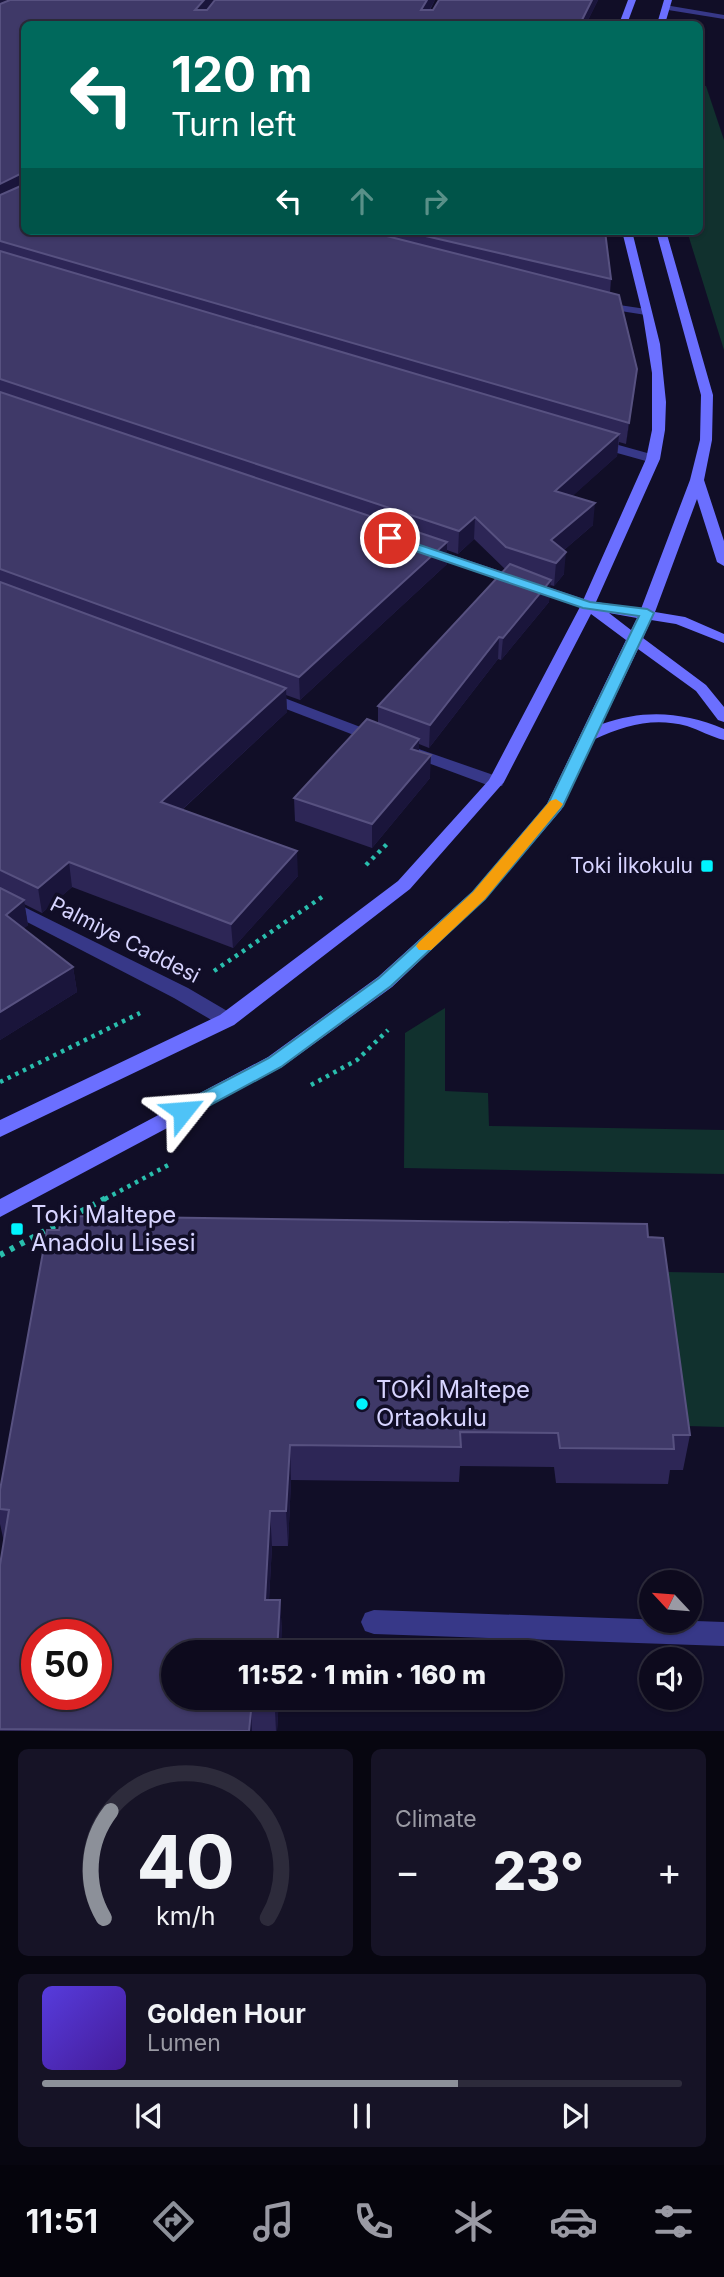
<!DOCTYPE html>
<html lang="en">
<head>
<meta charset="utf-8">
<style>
	:root { --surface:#0d0a1d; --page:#161326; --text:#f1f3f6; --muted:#9a9aa4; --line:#2d2b3b; --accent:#8c9099 }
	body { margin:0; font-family:Inter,sans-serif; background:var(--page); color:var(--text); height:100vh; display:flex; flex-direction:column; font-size:26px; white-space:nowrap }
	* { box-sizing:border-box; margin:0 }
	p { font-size:23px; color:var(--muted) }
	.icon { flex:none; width:38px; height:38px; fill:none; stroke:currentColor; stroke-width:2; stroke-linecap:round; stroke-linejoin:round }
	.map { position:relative; height:1731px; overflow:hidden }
	.sheet { display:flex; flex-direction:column; gap:18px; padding:18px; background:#070610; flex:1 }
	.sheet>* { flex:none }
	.guide { position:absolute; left:21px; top:21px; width:682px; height:214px; border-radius:10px; box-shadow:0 2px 5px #0004,0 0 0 2px var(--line); background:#00695c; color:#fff; overflow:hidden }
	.needle { width:46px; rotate:296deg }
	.tools { position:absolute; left:639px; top:1570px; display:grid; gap:14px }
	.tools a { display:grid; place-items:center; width:63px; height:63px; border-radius:50%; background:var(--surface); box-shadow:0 2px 5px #0004,0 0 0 2px var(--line); font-size:35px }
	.speed { position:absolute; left:21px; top:1619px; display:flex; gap:14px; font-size:35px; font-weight:700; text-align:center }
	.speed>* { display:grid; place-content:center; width:91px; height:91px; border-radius:50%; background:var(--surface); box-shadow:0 2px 5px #0004,0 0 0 2px var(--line); line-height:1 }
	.speed .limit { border:10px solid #d22; background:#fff; color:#111 }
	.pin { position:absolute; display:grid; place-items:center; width:60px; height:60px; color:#fff; margin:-30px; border:4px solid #fff; border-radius:50%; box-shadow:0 2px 7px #0007 }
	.me { position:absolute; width:77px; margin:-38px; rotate:62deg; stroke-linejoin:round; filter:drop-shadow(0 0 5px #0008) }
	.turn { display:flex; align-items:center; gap:24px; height:147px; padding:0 35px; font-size:32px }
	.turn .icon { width:91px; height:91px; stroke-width:2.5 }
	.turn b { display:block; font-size:49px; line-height:60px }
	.lanes { display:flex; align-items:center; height:66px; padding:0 35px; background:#0003; justify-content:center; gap:35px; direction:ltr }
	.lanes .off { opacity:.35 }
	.big { font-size:52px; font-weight:800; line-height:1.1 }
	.sheet .tile { flex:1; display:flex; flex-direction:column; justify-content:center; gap:10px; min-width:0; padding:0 24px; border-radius:10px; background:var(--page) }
	.sheet .dial { align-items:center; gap:0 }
	.dial svg { height:182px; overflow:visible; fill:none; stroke:var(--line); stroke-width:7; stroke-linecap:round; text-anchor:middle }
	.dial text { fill:var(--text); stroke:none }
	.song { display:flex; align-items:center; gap:21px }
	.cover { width:84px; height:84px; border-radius:10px; background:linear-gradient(135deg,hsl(250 70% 55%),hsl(260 70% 35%)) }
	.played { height:7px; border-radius:4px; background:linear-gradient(90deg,var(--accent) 65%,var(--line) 65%) }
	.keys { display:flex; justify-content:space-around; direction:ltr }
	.heat { display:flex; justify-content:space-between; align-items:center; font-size:38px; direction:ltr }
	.sheet .tiles { flex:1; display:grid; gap:18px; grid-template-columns:1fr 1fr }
	.tile:last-child { grid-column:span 2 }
	.trip { position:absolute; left:161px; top:1640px; width:402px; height:70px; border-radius:35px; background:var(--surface); box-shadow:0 2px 5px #0004,0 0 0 2px var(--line); font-weight:800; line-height:70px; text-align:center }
	.dock { display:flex; height:112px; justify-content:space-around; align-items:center; background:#05040c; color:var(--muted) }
	.dock .icon { width:49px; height:49px }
	.dock .current { color:var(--accent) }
	.dock b { font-size:32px; color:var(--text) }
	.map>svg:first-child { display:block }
	.green { fill:#11312e }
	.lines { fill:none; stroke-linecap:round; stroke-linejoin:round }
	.path-far1 { stroke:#29bead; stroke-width:4.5; stroke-dasharray:3.5 5; stroke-linecap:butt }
	.path { stroke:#29bead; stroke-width:6; stroke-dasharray:4.5 7; stroke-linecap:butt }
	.lane { fill:#373888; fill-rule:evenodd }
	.street { fill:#373888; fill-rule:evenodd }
	.secondary { fill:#6b6fff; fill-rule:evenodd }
	.wall { fill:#2d2656 }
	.shaded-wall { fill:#1a153b }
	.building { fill:#3f3968; stroke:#575180; stroke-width:2; fill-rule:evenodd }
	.route { fill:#4fc3f7; stroke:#337fa1; stroke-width:2 }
	.slow { fill:#f59e0b }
	.poi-dot { fill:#00f4ff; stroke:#110e27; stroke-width:2.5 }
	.labels { text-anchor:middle; stroke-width:7; stroke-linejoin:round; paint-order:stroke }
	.poi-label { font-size:21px; fill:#d7d4ff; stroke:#110e27; text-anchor:end }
	.street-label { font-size:21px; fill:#d7d4ff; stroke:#110e27 }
	.near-poi-label { font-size:24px; fill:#d7d4ff; stroke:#110e27; text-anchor:start }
</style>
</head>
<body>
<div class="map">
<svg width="724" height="1731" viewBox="0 0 724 1731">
	<rect width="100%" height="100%" fill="#110e27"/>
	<g class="green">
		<path d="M700 85 706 86 724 140V350L687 231H700Z"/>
		<path d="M445 1008V1091L488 1093 489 1126 724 1130V1174L404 1168 405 1033Z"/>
		<path d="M667 1272 724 1273V1427L687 1426Z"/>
	</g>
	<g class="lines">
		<g class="path-far1">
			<path d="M366 865 387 844"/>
			<path d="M214 971 322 897"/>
			<path d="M0 1082 140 1013"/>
			<path d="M311 1085 357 1060 388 1030"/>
			<path d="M105 1199 172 1163"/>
		</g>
		<path class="path" d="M0 1255 108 1197"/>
		<g class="lane">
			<path d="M665 5 724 15V19L662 9Z"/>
			<path d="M374 1610 724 1622V1646L374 1634 365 1631 361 1622 365 1613Z"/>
		</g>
		<g class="street">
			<path d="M599 302 646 309 652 312 646 315 595 307 593 305Z"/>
			<path d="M597 439 658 456 660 459 653 463 592 446 591 443Z"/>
			<path d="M425 546 593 602 595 605 593 608H583L420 553 418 550Z"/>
			<path d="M266 691 384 736 386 739 378 744 372 742 260 699 258 696Z"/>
			<path d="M410 746 502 778 504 782 502 786H490L404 754 402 751 404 748Z"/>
			<path d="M0 895 188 988 234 1015 237 1020 234 1025H220L174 998 0 908Z"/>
		</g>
		<g class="secondary">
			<path d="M628 0H636L627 24H619Z"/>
			<path d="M664 0H672L665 24H657Z"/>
			<path d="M622 231H632L660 344 666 402 665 430 660 459 596 602 641 609 690 480 700 440 701 395 656 231H666L713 395 712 440 704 480 724 541V566L717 562 697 499 655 612 685 617 724 634V643L676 624 651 620 643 638 706 685 724 707V722L718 720 696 691 638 649 602 724C645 709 683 712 724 729V740C711 737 700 730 687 726 654 717 625 725 595 739L561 810 485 899 392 987 282 1067 0 1217V1199L268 1057 378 977 473 891 547 804 626 640 591 614 504 782 410 889 234 1025 0 1137V1120L220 1015 398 881 489 780 581 605 646 459 652 430V373L643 316ZM609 613 637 618 631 630Z"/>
		</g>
	</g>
	<g class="wall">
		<path d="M0 0H435L430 10H433L439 0H598L586 24H24V231H605L611 279 610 293 637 369 626 444 619 442 617 456 572 496 593 525 564 550V574L554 586 550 585 549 602 501 660 498 659 429 748 419 744V751L430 778 372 848 295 821 294 798 378 724V706L505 569 474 539 458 554 447 550V564L300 700 286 695 287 712 182 810 298 876 233 948 72 887 42 913 24 904 28 925 23 929 73 967 77 992 0 1040Z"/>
		<path d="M648 1237 690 1435 683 1470H670L668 1484 556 1483 554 1467 460 1466 459 1482 291 1480 288 1546H272L269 1600H280L282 1634 173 1698H279L277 1731H0V1565L4 1542 0 1524V1490Z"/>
	</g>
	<g class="shaded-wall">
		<path d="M0 0H27L0 12Z"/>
		<path d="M204 0H217L197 24 195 10Z"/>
		<path d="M427 0H435L421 24V10Z"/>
		<path d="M592 0H598L586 24H580Z"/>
		<path d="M22 173 24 191 0 204V184Z"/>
		<path d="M637 369 635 390 626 444 629 423Z"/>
		<path d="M619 434 617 456 554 513 555 491Z"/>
		<path d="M595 503 593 525 550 562 551 540Z"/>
		<path d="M475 517 474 539 458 554 459 531Z"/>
		<path d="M447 542V564L300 700 299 677Z"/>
		<path d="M566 552 564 574 554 586 556 563Z"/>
		<path d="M551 580 549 602 501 660 503 638Z"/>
		<path d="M499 637 498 659 429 748 430 725Z"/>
		<path d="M286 688 287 712 163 827 161 802Z"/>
		<path d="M419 739V762L411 749Z"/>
		<path d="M431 755 430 778 372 848V824Z"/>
		<path d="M297 851 298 876 233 948 231 924Z"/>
		<path d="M69 862 72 887 42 913 38 888Z"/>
		<path d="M24 900 28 925 10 940 6 915Z"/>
		<path d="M73 967 77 992 0 1040V1012Z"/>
		<path d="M290 1445 291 1480 288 1546 286 1511Z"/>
		<path d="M270 1511 272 1546 267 1634 265 1600Z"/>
		<path d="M280 1600 282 1634 281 1652H277Z"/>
		<path d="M275 1698H279L277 1731H276L275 1711Z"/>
		<path d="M251 1711 252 1731H249Z"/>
	</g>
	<g class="building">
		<path d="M10 0H204L195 10H207L215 0H427L421 10H433L439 0H592L580 24H24V231H367L619 295 637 369 629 423 0 241V195L23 185 22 173 0 184V4Z"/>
		<path d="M404 231H605L611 279Z"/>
		<path d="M0 251 619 434 555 491 595 503 551 540 566 552 556 563 506 547 475 517 459 531 0 379Z"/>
		<path d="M0 392 447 542 299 677 0 569Z"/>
		<path d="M510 564 551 580 503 638 499 637 430 725 378 706Z"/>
		<path d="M0 582 286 688 161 802 297 851 231 924 69 862 38 888 0 870Z"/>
		<path d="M367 719 419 739 411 749 431 755 372 824 294 798Z"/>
		<path d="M0 888 24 900 6 915 73 967 0 1012Z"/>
		<path d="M62 1216 647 1224 648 1237 663 1238 690 1435H673L674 1449 560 1448 558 1433 460 1432 461 1447 290 1445 286 1511H270L265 1600H280L277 1652H173V1698H275V1711H251L249 1731 0 1729V1565L9 1510 0 1509V1490L47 1230H59ZM37 1634H96V1694H37Z"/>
	</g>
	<path class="route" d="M390 535 590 602 647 609 654 613 563 806 485 899 391 986 281 1067 190 1116H177L174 1111 177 1106 269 1058 379 978 473 892 548 804 639 616 583 608 386 541V536Z"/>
	<path class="slow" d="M556 799 563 804 561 807 485 899 431 950H419L416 946 419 942 473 892 550 801Z"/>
	<g class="poi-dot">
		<rect x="700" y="859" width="14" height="14" rx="3.5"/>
		<rect x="10" y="1222" width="14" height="14" rx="3.5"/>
		<circle cx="362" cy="1404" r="7"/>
	</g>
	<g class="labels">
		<g class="poi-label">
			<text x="693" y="873">Toki İlkokulu</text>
		</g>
		<g class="street-label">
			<text transform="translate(125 940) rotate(27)" y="7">Palmiye Caddesi</text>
		</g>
		<g class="near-poi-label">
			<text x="31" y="1223">Toki Maltepe<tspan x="31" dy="28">Anadolu Lisesi</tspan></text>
			<text x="376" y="1398">TOKİ Maltepe<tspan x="376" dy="28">Ortaokulu</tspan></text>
		</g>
	</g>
</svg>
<div class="tools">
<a><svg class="needle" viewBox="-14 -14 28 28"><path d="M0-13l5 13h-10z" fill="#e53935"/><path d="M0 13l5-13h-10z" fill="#9a9aa4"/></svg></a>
<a><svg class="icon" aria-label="sound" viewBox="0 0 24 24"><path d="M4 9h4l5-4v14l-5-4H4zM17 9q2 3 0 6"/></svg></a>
</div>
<div class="speed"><div class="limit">50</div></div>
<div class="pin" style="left:390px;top:538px;background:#d93025"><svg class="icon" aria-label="arrive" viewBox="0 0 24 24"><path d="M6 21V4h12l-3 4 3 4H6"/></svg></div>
<svg class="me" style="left:183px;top:1111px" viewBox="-20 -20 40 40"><path d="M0-17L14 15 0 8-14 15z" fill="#4fc3f7" stroke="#fff" stroke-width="4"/></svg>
<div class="trip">11:52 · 1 min · 160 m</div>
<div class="guide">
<div class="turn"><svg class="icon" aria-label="left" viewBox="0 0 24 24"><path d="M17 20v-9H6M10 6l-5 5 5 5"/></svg><div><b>120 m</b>Turn left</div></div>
<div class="lanes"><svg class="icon" aria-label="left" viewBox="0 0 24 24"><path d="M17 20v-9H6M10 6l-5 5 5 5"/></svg><svg class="icon off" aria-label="ahead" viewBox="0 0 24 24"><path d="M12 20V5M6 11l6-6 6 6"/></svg><svg class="icon off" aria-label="right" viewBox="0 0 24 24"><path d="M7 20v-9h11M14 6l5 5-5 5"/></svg></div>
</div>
</div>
<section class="sheet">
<div class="tiles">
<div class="tile dial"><svg viewBox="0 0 100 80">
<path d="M14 69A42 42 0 1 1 86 69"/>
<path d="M14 69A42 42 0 0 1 17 22" stroke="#8c9099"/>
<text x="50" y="56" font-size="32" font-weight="700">40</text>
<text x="50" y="72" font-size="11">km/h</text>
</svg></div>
<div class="tile"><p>Climate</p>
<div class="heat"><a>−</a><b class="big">23°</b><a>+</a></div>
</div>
<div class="tile">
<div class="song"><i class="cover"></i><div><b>Golden Hour</b><p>Lumen</p></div></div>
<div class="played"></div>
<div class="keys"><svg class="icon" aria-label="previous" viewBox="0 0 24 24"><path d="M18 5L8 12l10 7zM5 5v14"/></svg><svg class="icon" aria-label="pause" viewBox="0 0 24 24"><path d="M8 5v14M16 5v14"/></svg><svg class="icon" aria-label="next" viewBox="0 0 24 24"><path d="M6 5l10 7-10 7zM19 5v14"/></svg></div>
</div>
</div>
</section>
<nav class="dock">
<b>11:51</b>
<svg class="icon current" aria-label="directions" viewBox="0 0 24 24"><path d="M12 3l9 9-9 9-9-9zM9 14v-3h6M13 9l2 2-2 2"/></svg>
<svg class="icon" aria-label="music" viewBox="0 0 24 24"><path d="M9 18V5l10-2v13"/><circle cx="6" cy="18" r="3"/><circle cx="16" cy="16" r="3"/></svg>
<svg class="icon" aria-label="phone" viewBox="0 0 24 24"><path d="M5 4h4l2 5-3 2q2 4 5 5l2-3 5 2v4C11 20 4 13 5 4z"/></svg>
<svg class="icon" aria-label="climate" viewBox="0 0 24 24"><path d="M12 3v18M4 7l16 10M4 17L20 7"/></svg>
<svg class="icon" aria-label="car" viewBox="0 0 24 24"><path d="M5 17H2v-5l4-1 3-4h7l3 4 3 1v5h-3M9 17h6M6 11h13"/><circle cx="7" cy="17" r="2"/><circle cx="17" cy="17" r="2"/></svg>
<svg class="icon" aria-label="filters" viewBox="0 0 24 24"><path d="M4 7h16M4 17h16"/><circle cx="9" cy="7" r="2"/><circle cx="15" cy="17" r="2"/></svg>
</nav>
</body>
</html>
